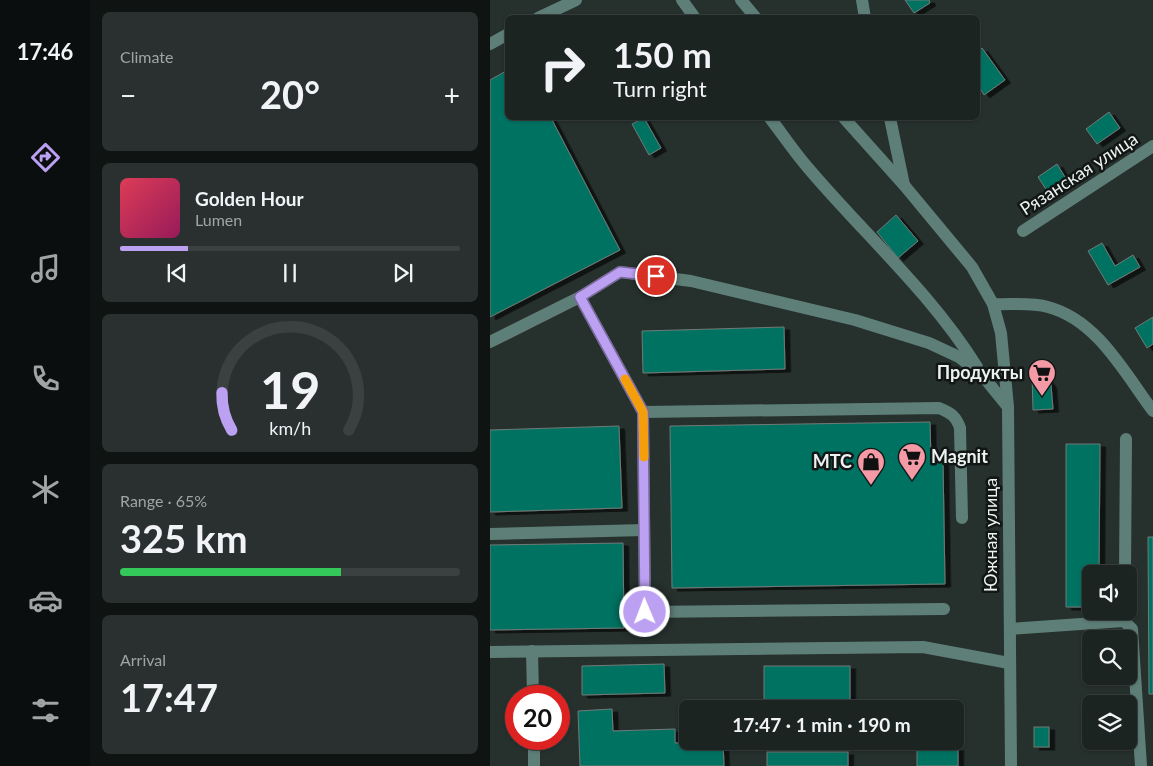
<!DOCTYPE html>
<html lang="en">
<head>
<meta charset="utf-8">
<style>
	:root { --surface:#1c2422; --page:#29302f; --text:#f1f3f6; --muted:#a0a4a5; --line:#3a4140; --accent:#bca0f2 }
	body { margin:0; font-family:Lato,sans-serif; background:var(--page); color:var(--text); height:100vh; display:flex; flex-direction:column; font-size:19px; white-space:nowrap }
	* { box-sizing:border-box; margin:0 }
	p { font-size:16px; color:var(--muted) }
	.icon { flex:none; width:28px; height:28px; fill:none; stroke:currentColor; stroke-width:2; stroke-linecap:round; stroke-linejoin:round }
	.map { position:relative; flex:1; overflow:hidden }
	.side { display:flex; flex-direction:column; gap:12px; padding:12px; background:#0f1413; width:400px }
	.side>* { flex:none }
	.guide { position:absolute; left:15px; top:15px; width:475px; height:105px; border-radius:8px; box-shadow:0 1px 4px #0004,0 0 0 1px var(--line); background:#1c2422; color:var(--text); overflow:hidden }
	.buttons { position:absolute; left:592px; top:565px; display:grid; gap:10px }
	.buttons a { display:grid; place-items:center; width:55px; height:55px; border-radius:8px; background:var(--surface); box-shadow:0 1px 4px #0004,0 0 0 1px var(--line); font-size:25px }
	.speed { position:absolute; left:15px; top:685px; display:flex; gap:10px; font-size:25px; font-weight:700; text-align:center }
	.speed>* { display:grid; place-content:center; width:65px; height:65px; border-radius:50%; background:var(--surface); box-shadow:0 1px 4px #0004,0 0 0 1px var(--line); line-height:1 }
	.speed .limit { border:8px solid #d22; background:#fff; color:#111 }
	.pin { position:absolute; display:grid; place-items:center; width:42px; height:42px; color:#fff; margin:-21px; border:2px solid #fff; border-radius:50%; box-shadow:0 1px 5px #0007 }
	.me { position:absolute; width:55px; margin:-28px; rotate:359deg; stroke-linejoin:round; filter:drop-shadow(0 0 4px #0008) }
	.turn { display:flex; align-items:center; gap:18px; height:105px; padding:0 25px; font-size:22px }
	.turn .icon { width:65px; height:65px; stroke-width:2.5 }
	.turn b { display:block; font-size:35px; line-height:42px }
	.big { font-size:38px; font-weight:700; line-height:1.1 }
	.side .card { flex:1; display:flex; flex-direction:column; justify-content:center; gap:8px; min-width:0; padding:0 18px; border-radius:8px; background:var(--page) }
	.side .dial { align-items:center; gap:0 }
	.dial svg { height:130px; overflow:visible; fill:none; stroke:var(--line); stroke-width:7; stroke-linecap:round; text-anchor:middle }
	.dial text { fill:var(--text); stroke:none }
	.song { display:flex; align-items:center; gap:15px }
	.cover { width:60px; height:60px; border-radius:8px; background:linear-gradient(135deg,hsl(350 70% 55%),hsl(330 70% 35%)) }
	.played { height:5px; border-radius:2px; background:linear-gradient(90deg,var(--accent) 20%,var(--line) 20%) }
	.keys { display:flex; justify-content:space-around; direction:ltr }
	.heat { display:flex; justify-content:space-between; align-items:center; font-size:28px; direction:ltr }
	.charge { height:8px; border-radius:4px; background:linear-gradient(90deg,#34c759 65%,var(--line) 0) }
	.trip { position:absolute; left:189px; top:700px; width:285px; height:50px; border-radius:8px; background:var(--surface); box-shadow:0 1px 4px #0004,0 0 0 1px var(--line); font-weight:700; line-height:50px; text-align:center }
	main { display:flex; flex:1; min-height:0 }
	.tab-bar { display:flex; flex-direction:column; width:90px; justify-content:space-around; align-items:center; background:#0b0e0e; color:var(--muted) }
	.tab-bar .icon { width:35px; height:35px }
	.tab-bar .active { color:var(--accent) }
	.tab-bar b { font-size:22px; color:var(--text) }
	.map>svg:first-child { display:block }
	.building { fill:#067262; stroke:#6f7b78; filter:url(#shadow) }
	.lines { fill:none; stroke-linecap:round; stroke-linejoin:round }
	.minor { stroke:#5e7f77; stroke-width:12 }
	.route-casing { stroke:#7a689d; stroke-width:12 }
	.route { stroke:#bca0f2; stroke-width:9 }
	.slow { stroke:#f59e0b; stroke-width:9 }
	.labels { text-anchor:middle; stroke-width:5; stroke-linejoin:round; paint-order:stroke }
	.street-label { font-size:18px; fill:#ebf2f0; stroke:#121716 }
	.poi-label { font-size:18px; font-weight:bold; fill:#ebf2f0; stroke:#121716; text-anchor:end }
</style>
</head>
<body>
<main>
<nav class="tab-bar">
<b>17:46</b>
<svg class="icon active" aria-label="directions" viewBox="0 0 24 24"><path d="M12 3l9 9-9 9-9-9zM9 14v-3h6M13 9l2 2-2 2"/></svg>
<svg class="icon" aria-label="music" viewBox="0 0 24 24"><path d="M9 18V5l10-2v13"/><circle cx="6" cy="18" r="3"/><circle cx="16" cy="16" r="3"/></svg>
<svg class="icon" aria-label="phone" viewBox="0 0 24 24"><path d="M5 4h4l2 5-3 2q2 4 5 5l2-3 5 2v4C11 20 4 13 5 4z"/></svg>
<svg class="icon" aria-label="climate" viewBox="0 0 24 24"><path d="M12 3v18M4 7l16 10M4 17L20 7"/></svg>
<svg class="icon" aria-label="car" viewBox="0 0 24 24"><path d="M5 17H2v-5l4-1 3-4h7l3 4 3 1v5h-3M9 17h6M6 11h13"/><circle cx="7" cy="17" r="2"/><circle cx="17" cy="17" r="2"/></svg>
<svg class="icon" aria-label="filters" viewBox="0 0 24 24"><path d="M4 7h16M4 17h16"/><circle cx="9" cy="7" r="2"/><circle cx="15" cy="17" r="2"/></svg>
</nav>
<section class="side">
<div class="card"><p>Climate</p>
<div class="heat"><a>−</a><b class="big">20°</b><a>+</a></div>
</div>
<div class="card">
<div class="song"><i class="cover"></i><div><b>Golden Hour</b><p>Lumen</p></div></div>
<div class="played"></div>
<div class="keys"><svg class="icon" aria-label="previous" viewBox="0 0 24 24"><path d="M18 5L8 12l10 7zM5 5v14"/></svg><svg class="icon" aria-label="pause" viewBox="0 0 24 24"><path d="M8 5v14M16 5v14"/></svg><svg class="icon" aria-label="next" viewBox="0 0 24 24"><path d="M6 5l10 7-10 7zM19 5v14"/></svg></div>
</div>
<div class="card dial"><svg viewBox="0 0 100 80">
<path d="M14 69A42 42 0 1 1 86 69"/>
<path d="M14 69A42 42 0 0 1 8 46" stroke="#bca0f2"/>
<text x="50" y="56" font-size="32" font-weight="700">19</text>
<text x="50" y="72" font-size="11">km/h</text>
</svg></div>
<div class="card"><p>Range · 65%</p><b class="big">325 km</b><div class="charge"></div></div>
<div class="card"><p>Arrival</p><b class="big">17:47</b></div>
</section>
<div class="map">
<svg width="663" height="766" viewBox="0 0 663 766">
	<defs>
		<filter id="shadow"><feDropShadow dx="5.5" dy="3" stdDeviation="0" flood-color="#0009"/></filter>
	</defs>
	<rect width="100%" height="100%" fill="#26302d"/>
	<g class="building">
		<path d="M415 0H439L440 3 424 13Z"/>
		<path d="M492 48 515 80 494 95 488 85V51Z"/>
		<path d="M18 70V118H61L130 250 0 317V80Z"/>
		<path d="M619 112 630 128 607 144 596 129Z"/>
		<path d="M154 118 171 148 159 155 142 124Z"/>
		<path d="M567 164 578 182 559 194 548 177Z"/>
		<path d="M406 215 428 241 408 258 387 232Z"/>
		<path d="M612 243 625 266 643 255 650 267 618 285 598 251Z"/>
		<path d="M663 317V344L657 348 645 328Z"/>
		<path d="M294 327 295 369 153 373 152 331Z"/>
		<path d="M542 375H554L561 385 563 409 543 410Z"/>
		<path d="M440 422 441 461H453L455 584 182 588 180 426Z"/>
		<path d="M129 426 132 508 0 512V430Z"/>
		<path d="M576 444H610L609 574H601V607H576Z"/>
		<path d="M658 537H663V694H659Z"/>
		<path d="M133 543 134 628 0 630V545Z"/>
		<path d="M174 664 175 693 92 695V666Z"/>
		<rect x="274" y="666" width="86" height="43"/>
		<path d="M122 709 123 731 185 729V743L233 741 234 766H90L88 711Z"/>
		<rect x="544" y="727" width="15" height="20"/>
		<rect x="427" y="748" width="41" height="18"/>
		<rect x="277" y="752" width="81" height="14"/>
	</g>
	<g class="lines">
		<g class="minor">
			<path d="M192 0 205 18"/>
			<path d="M251 0 266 18"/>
			<path d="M372 0 375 18"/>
			<path d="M48 18 86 0"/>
			<path d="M0 44 18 34"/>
			<path d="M280 118C293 135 305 153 319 169 375 235 441 293 487 367"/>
			<path d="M354 118 414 185 482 267 503 304 511 333 518 407 521 766"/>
			<path d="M400 118 414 185"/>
			<path d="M533 231 663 146"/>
			<path d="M90 297 153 412 155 612 454 609"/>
			<path d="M503 304C520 305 541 302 558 307 607 320 634 372 663 411"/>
			<path d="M0 342 90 297 130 272 201 281 365 320 439 343 469 357 492 375 518 407"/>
			<path d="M153 412 449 408C461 413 466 416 470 428L472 518"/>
			<path d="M0 534 154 530"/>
			<path d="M635 574 636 439"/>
			<path d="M634 621 642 629 651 766"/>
			<path d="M520 629 634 621 635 611"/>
			<path d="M42 651 43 696"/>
			<path d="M0 652 433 647 519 663"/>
			<path d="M44 739V766"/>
		</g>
	</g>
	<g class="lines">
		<defs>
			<path id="route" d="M155 612 153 412 90 297 130 272 166 276"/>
		</defs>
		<use href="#route" class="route-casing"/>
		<use href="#route" class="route"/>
		<path class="slow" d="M135 379 153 412 154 457"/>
	</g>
	<defs>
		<symbol id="supermarket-pin" viewBox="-11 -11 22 30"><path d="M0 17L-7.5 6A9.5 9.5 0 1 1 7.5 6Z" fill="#f49aa6" stroke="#121716"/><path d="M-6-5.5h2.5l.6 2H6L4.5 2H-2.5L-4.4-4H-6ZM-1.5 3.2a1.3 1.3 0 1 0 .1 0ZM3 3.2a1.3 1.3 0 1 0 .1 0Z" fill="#111"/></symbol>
		<symbol id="shop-pin" viewBox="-11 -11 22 30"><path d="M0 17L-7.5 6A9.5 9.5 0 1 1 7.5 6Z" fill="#f49aa6" stroke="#121716"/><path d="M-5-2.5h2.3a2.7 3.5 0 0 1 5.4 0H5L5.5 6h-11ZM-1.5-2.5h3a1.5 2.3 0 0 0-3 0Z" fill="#111"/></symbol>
	</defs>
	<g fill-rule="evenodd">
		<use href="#supermarket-pin" x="536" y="357" width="32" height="43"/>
		<use href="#supermarket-pin" x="406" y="441" width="32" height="43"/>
		<use href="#shop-pin" x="365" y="446" width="32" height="43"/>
	</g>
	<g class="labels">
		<g class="street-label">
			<text transform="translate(589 174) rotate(-33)" y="6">Рязанская улица</text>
			<text transform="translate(501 535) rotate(-90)" y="6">Южная улица</text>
		</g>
		<g class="poi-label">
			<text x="533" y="379">Продукты</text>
			<text x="441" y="463" text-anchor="start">Magnit</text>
			<text x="362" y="468">МТС</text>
		</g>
	</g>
</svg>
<div class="buttons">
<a><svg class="icon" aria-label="sound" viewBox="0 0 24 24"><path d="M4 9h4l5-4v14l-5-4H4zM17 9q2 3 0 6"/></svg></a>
<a><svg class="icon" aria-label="search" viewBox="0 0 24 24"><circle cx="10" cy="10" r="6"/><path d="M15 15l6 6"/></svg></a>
<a><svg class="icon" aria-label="layers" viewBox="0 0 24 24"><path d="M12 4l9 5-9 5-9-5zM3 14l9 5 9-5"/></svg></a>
</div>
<div class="speed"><div class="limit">20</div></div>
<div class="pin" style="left:166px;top:276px;background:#d93025"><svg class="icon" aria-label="arrive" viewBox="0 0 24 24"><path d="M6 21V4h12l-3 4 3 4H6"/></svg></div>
<svg class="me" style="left:155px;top:612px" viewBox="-20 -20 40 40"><circle r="17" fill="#bca0f2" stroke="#fff" stroke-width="3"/><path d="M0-11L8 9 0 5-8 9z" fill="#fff"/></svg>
<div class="trip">17:47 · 1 min · 190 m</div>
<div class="guide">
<div class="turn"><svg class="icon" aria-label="right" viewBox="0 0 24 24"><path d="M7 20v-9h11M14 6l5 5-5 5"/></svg><div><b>150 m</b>Turn right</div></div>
</div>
</div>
</main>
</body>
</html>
